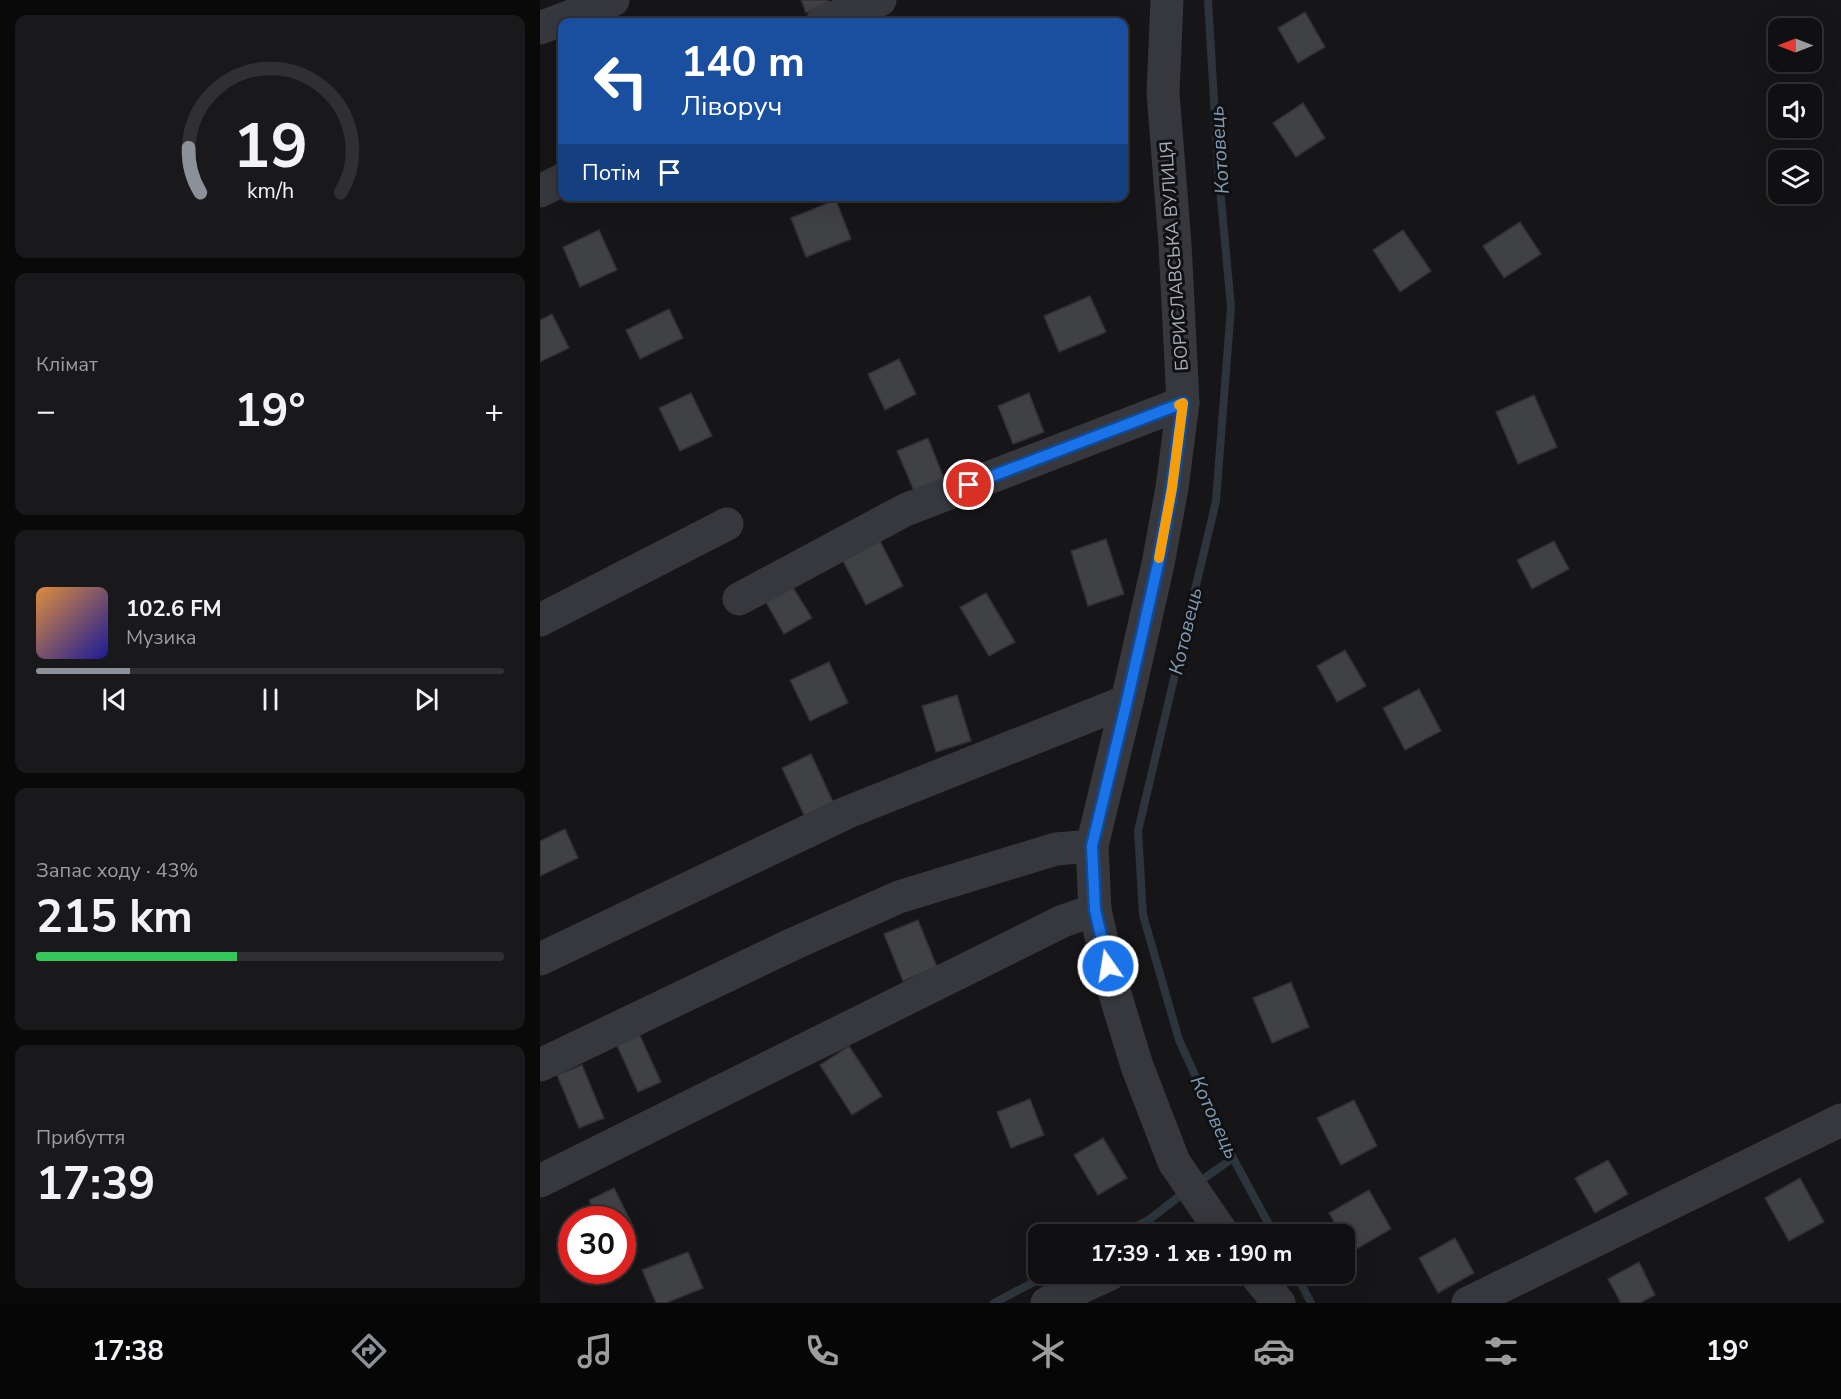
<!DOCTYPE html>
<html lang="uk">
<head>
<meta charset="utf-8">
<style>
	:root { --surface:#101012; --page:#19191b; --text:#f1f3f6; --muted:#9c9d9f; --line:#303032; --accent:#8c9099 }
	body { margin:0; font-family:"Nunito Sans",sans-serif; background:var(--page); color:var(--text); height:100vh; display:flex; flex-direction:column; font-size:22px; white-space:nowrap }
	* { box-sizing:border-box; margin:0 }
	p { font-size:20px; color:var(--muted) }
	.icon { flex:none; width:33px; height:33px; fill:none; stroke:currentColor; stroke-width:2; stroke-linecap:round; stroke-linejoin:round }
	.map { position:relative; flex:1; overflow:hidden }
	.sheet { display:flex; flex-direction:column; gap:15px; padding:15px; background:#09090a; width:540px }
	.sheet>* { flex:none }
	.guide { position:absolute; left:18px; top:18px; width:570px; height:183px; border-radius:12px; box-shadow:0 6px 24px #0002,0 0 0 2px var(--line); background:#1a4fa0; color:#fff; overflow:hidden }
	.needle { width:39px; rotate:270deg }
	.tools { position:absolute; left:1228px; top:18px; display:grid; gap:12px }
	.tools a { display:grid; place-items:center; width:54px; height:54px; border-radius:12px; background:var(--surface); box-shadow:0 6px 24px #0002,0 0 0 2px var(--line); font-size:30px }
	.speed { position:absolute; left:18px; top:1206px; display:flex; gap:12px; font-size:30px; font-weight:700; text-align:center }
	.speed>* { display:grid; place-content:center; width:78px; height:78px; border-radius:50%; background:var(--surface); box-shadow:0 6px 24px #0002,0 0 0 2px var(--line); line-height:1 }
	.speed .limit { border:9px solid #d22; background:#fff; color:#111 }
	.pin { position:absolute; display:grid; place-items:center; width:51px; height:51px; color:#fff; margin:-26px; border:3px solid #fff; border-radius:50%; box-shadow:0 2px 6px #0007 }
	.me { position:absolute; width:66px; margin:-33px; rotate:347deg; stroke-linejoin:round; filter:drop-shadow(0 0 4px #0008) }
	.turn { display:flex; align-items:center; gap:21px; height:126px; padding:0 24px; font-size:27px }
	.turn .icon { width:78px; height:78px; stroke-width:2.5 }
	.turn b { display:block; font-size:42px; line-height:51px }
	.then { display:flex; align-items:center; height:57px; padding:0 24px; background:#0003; gap:12px; font-size:22px }
	.big { font-size:45px; font-weight:700; line-height:1.1 }
	.sheet .card { flex:1; display:flex; flex-direction:column; justify-content:center; gap:9px; min-width:0; padding:0 21px; border-radius:12px; background:var(--page) }
	.sheet .dial { align-items:center; gap:0 }
	.dial svg { height:156px; overflow:visible; fill:none; stroke:var(--line); stroke-width:7; stroke-linecap:round; text-anchor:middle }
	.dial text { fill:var(--text); stroke:none }
	.song { display:flex; align-items:center; gap:18px }
	.cover { width:72px; height:72px; border-radius:9px; background:linear-gradient(135deg,hsl(30 70% 55%),hsl(240 70% 35%)) }
	.played { height:6px; border-radius:3px; background:linear-gradient(90deg,var(--accent) 20%,var(--line) 20%) }
	.keys { display:flex; justify-content:space-around; direction:ltr }
	.heat { display:flex; justify-content:space-between; align-items:center; font-size:33px; direction:ltr }
	.charge { height:9px; border-radius:4px; background:linear-gradient(90deg,#34c759 43%,var(--line) 0) }
	.trip { position:absolute; left:488px; top:1224px; width:327px; height:60px; border-radius:12px; background:var(--surface); box-shadow:0 6px 24px #0002,0 0 0 2px var(--line); font-weight:700; line-height:60px; text-align:center }
	.tab-bar { display:flex; height:96px; justify-content:space-around; align-items:center; background:#060607; color:var(--muted) }
	.tab-bar .icon { width:42px; height:42px }
	.tab-bar .on { color:var(--accent) }
	.tab-bar b { font-size:27px; color:var(--text) }
	main { display:flex; flex:1; min-height:0 }
	.map>svg:first-child { display:block }
	.lines { fill:none; stroke-linecap:round; stroke-linejoin:round }
	.stream { stroke:#2c353c; stroke-width:8 }
	.building { fill:#404145; stroke:#303034; stroke-width:1.5 }
	.minor { stroke:#37383d; stroke-width:33 }
	.route-casing { stroke:#114b97; stroke-width:15 }
	.route { stroke:#1a73e8; stroke-width:10 }
	.slow { stroke:#f59e0b; stroke-width:10 }
	.labels { text-anchor:middle; stroke-width:6; stroke-linejoin:round; paint-order:stroke }
	.street-label { font-size:18px; fill:#a8adb8; stroke:#111113 }
	.water-label { font-size:20px; font-style:italic; fill:#7f9bb3; stroke:#111113 }
</style>
</head>
<body>
<main>
<section class="sheet">
<div class="card dial"><svg viewBox="0 0 100 80">
<path d="M14 69A42 42 0 1 1 86 69"/>
<path d="M14 69A42 42 0 0 1 8 46" stroke="#8c9099"/>
<text x="50" y="56" font-size="32" font-weight="700">19</text>
<text x="50" y="72" font-size="11">km/h</text>
</svg></div>
<div class="card"><p>Клімат</p>
<div class="heat"><a>−</a><b class="big">19°</b><a>+</a></div>
</div>
<div class="card">
<div class="song"><i class="cover"></i><div><b>102.6 FM</b><p>Музика</p></div></div>
<div class="played"></div>
<div class="keys"><svg class="icon" aria-label="previous" viewBox="0 0 24 24"><path d="M18 5L8 12l10 7zM5 5v14"/></svg><svg class="icon" aria-label="pause" viewBox="0 0 24 24"><path d="M8 5v14M16 5v14"/></svg><svg class="icon" aria-label="next" viewBox="0 0 24 24"><path d="M6 5l10 7-10 7zM19 5v14"/></svg></div>
</div>
<div class="card"><p>Запас ходу · 43%</p><b class="big">215 km</b><div class="charge"></div></div>
<div class="card"><p>Прибуття</p><b class="big">17:39</b></div>
</section>
<div class="map">
<svg width="1301" height="1303" viewBox="0 0 1301 1303">
	<rect width="100%" height="100%" fill="#161618"/>
	<g class="lines">
		<g class="stream">
			<path d="M668 0 678 167 691 307 676 501 598 831 603 915 639 1040 693 1158 734 1234"/>
			<path d="M656 1184 693 1158"/>
			<path d="M582 1234 610 1219 646 1191"/>
			<path d="M756 1274 771 1303"/>
			<path d="M454 1303 509 1274"/>
		</g>
	</g>
	<g class="building">
		<path d="M261 0H288L289 2 266 13Z"/>
		<path d="M765 12 785 47 758 63 738 28Z"/>
		<path d="M763 103 785 138 756 157 733 123Z"/>
		<path d="M296 200 311 239 266 257 251 218Z"/>
		<path d="M980 222 1001 254 964 278 943 246Z"/>
		<path d="M59 230 77 270 40 287 23 247Z"/>
		<path d="M863 230 891 271 860 292 833 250Z"/>
		<path d="M550 296 566 332 519 352 504 316Z"/>
		<path d="M129 309 143 338 100 359 86 330Z"/>
		<path d="M12 314 29 348 0 362V320Z"/>
		<path d="M359 359 376 394 345 410 328 374Z"/>
		<path d="M151 393 172 436 140 451 119 408Z"/>
		<path d="M489 393 504 432 473 444 458 406Z"/>
		<path d="M994 395 1017 447 978 464 956 412Z"/>
		<path d="M388 438 405 481 375 493 357 451Z"/>
		<path d="M338 537 363 586 326 605 301 557Z"/>
		<path d="M566 539 584 594 548 606 531 551Z"/>
		<path d="M1014 541 1029 569 992 589 977 560Z"/>
		<path d="M249 581 272 618 244 634 223 597Z"/>
		<path d="M446 593 475 642 449 656 420 607Z"/>
		<path d="M805 650 826 686 797 702 777 666Z"/>
		<path d="M289 662 308 703 270 721 250 680Z"/>
		<path d="M879 689 901 731 865 750 843 708Z"/>
		<path d="M417 695 431 741 396 752 382 706Z"/>
		<path d="M271 754 294 804 265 817 242 768Z"/>
		<path d="M25 829 38 858 0 876V841Z"/>
		<path d="M378 920 397 967 363 981 344 934Z"/>
		<path d="M751 982 769 1027 732 1043 713 998Z"/>
		<path d="M97 1029 121 1082 98 1092 74 1039Z"/>
		<path d="M309 1046 342 1096 312 1115 280 1065Z"/>
		<path d="M42 1065 64 1118 39 1128 17 1075Z"/>
		<path d="M490 1099 504 1135 471 1148 457 1112Z"/>
		<path d="M814 1100 837 1146 801 1165 777 1118Z"/>
		<path d="M563 1138 587 1178 558 1195 534 1155Z"/>
		<path d="M1068 1160 1088 1194 1055 1213 1035 1178Z"/>
		<path d="M1260 1178 1284 1222 1249 1241 1225 1198Z"/>
		<path d="M74 1188 94 1228 82 1233V1220H58L49 1200Z"/>
		<path d="M829 1190 851 1229 811 1252 804 1240V1234H801L789 1213Z"/>
		<path d="M915 1238 934 1273 898 1293 879 1258Z"/>
		<path d="M148 1252 163 1288 126 1303H116L102 1270Z"/>
		<path d="M1099 1262 1115 1295 1100 1303H1081L1068 1279Z"/>
	</g>
	<g class="lines">
		<g class="minor">
			<path d="M627 0 623 93 635 244 643 403 632 488 618 564 587 701 552 846 555 910 572 984 597 1066 634 1162 683 1234"/>
			<path d="M282 22 340 0"/>
			<path d="M0 28 73 0"/>
			<path d="M0 191 22 180"/>
			<path d="M199 599 365 510 643 403"/>
			<path d="M0 620 187 524"/>
			<path d="M0 959 308 812 587 701"/>
			<path d="M0 1065 253 944 359 897 516 849 552 846"/>
			<path d="M0 1181 523 921 555 910"/>
			<path d="M715 1274 739 1303"/>
			<path d="M507 1303 570 1274"/>
			<path d="M928 1303 1301 1120"/>
		</g>
	</g>
	<g class="lines">
		<defs>
			<path id="route" d="M429 485 643 403 632 488 618 564 587 701 552 846 555 910 568 966"/>
		</defs>
		<use href="#route" class="route-casing"/>
		<use href="#route" class="route"/>
		<path class="slow" d="M619 558 632 488 643 403 639 405"/>
	</g>
	<g class="labels">
		<g class="street-label">
			<text transform="translate(634 256) rotate(-94)" y="6">БОРИСЛАВСЬКА ВУЛИЦЯ</text>
		</g>
		<g class="water-label">
			<text transform="translate(679 150) rotate(-94)" y="7">Котовець</text>
			<text transform="translate(645 631) rotate(-77)" y="7">Котовець</text>
			<text transform="translate(675 1117) rotate(65)" y="7">Котовець</text>
		</g>
	</g>
</svg>
<div class="tools">
<a><svg class="needle" viewBox="-14 -14 28 28"><path d="M0-13l5 13h-10z" fill="#e53935"/><path d="M0 13l5-13h-10z" fill="#9c9d9f"/></svg></a>
<a><svg class="icon" aria-label="sound" viewBox="0 0 24 24"><path d="M4 9h4l5-4v14l-5-4H4zM17 9q2 3 0 6"/></svg></a>
<a><svg class="icon" aria-label="layers" viewBox="0 0 24 24"><path d="M12 4l9 5-9 5-9-5zM3 14l9 5 9-5"/></svg></a>
</div>
<div class="speed"><div class="limit">30</div></div>
<div class="pin" style="left:429px;top:485px;background:#d93025"><svg class="icon" aria-label="arrive" viewBox="0 0 24 24"><path d="M6 21V4h12l-3 4 3 4H6"/></svg></div>
<svg class="me" style="left:568px;top:966px" viewBox="-20 -20 40 40"><circle r="17" fill="#1a73e8" stroke="#fff" stroke-width="3"/><path d="M0-11L8 9 0 5-8 9z" fill="#fff"/></svg>
<div class="trip">17:39 · 1 хв · 190 m</div>
<div class="guide">
<div class="turn"><svg class="icon" aria-label="left" viewBox="0 0 24 24"><path d="M17 20v-9H6M10 6l-5 5 5 5"/></svg><div><b>140 m</b>Ліворуч</div></div>
<div class="then">Потім<svg class="icon" aria-label="arrive" viewBox="0 0 24 24"><path d="M6 21V4h12l-3 4 3 4H6"/></svg></div>
</div>
</div>
</main>
<nav class="tab-bar">
<b>17:38</b>
<svg class="icon on" aria-label="directions" viewBox="0 0 24 24"><path d="M12 3l9 9-9 9-9-9zM9 14v-3h6M13 9l2 2-2 2"/></svg>
<svg class="icon" aria-label="music" viewBox="0 0 24 24"><path d="M9 18V5l10-2v13"/><circle cx="6" cy="18" r="3"/><circle cx="16" cy="16" r="3"/></svg>
<svg class="icon" aria-label="phone" viewBox="0 0 24 24"><path d="M5 4h4l2 5-3 2q2 4 5 5l2-3 5 2v4C11 20 4 13 5 4z"/></svg>
<svg class="icon" aria-label="climate" viewBox="0 0 24 24"><path d="M12 3v18M4 7l16 10M4 17L20 7"/></svg>
<svg class="icon" aria-label="car" viewBox="0 0 24 24"><path d="M5 17H2v-5l4-1 3-4h7l3 4 3 1v5h-3M9 17h6M6 11h13"/><circle cx="7" cy="17" r="2"/><circle cx="17" cy="17" r="2"/></svg>
<svg class="icon" aria-label="filters" viewBox="0 0 24 24"><path d="M4 7h16M4 17h16"/><circle cx="9" cy="7" r="2"/><circle cx="15" cy="17" r="2"/></svg>
<b>19°</b>
</nav>
</body>
</html>
